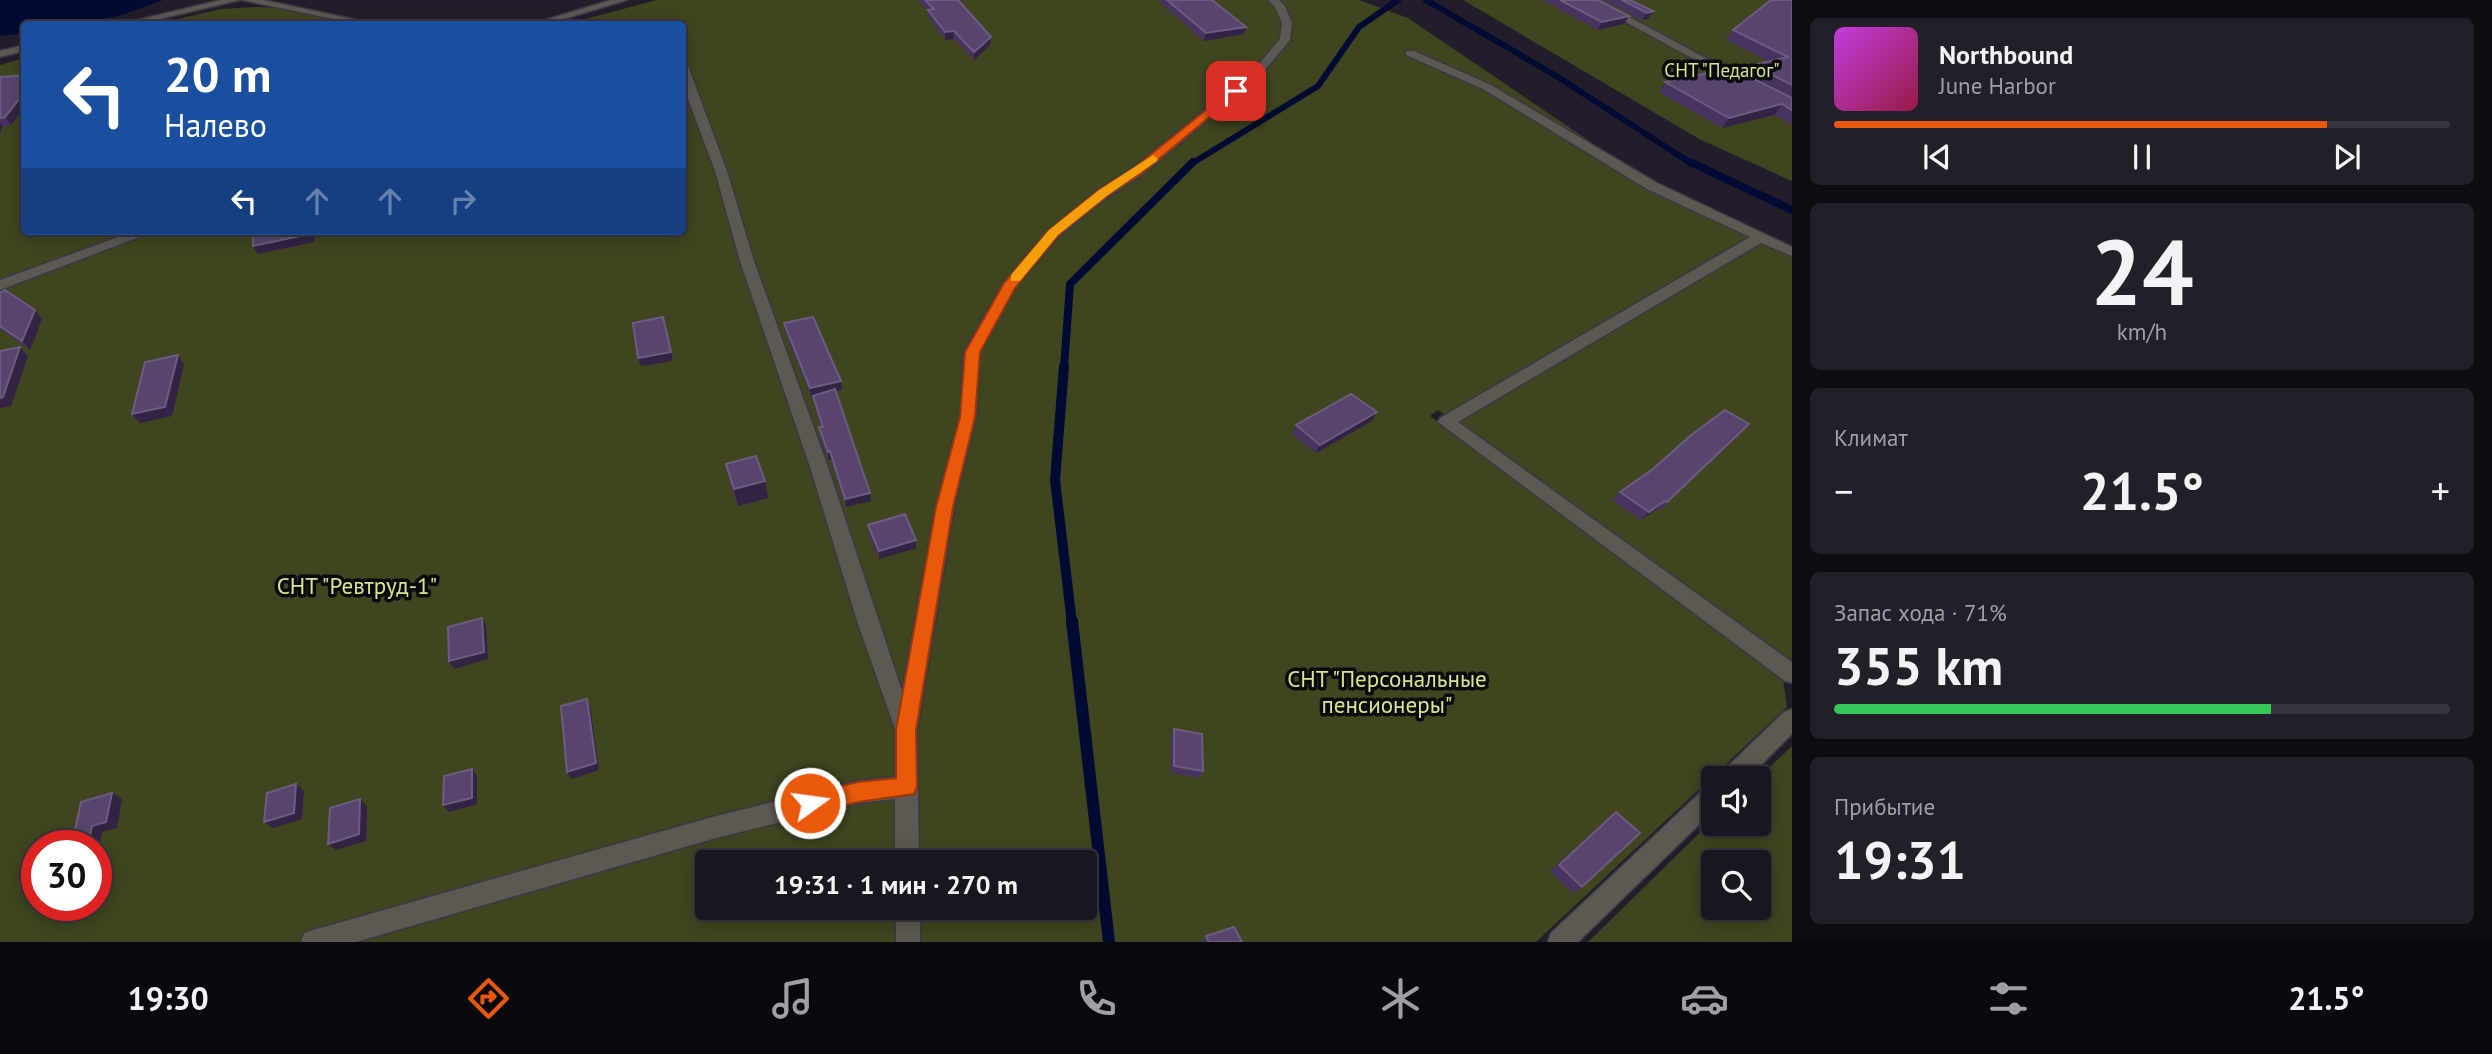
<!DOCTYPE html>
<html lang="ru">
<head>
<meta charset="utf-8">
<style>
	:root { --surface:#1a1620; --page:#231f29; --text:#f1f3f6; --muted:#9f9fa5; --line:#38353e; --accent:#ea580c }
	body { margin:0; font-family:"PT Sans",sans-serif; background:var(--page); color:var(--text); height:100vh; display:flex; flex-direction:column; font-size:26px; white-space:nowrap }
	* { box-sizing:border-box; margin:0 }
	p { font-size:23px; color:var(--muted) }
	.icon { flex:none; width:38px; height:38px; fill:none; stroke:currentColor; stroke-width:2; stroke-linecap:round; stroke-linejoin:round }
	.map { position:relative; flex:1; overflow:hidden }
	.sheet { display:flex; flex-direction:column; gap:18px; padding:18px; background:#0e0c12; width:700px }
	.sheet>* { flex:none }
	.guide { position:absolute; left:21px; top:21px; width:665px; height:214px; border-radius:7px; box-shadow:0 4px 18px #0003,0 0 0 2px var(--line); background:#1a4fa0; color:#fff; overflow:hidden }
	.controls { position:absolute; left:1701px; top:766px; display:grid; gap:14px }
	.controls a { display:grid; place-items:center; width:70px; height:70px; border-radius:7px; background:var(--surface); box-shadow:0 4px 18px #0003,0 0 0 2px var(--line); font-size:35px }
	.speed { position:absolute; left:21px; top:830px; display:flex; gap:14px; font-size:35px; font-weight:700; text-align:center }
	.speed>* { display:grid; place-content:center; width:91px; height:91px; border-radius:50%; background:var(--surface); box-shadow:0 4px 18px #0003,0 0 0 2px var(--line); line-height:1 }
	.speed .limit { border:10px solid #d22; background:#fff; color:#111 }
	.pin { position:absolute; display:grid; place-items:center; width:60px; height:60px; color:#fff; margin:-30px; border-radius:14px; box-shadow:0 4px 10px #0006 }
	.me { position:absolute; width:77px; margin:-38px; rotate:76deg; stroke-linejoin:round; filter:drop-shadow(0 0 5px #0008) }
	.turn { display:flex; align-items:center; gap:24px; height:147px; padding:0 28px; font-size:32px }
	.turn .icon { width:91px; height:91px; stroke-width:2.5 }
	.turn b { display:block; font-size:49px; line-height:60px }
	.lanes { display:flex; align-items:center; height:66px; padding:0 28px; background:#0003; justify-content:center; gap:35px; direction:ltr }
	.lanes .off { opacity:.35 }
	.big { font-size:52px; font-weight:600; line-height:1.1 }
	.sheet .tile { flex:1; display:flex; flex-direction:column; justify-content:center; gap:10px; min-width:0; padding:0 24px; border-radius:10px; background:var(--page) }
	.sheet .dial { align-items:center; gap:0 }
	.dial b { font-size:91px; line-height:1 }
	.song { display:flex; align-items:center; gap:21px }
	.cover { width:84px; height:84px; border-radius:10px; background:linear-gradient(135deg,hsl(290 70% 55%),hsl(340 70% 35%)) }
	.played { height:7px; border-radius:4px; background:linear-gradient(90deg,var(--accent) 80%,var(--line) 80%) }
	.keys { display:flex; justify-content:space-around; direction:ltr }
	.heat { display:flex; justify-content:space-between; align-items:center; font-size:38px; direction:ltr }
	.charge { height:10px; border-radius:5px; background:linear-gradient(90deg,#34c759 71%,var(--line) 0) }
	.trip { position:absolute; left:695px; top:850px; width:402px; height:70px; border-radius:7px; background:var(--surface); box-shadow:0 4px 18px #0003,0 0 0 2px var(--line); font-weight:600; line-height:70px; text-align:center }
	.dock { display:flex; height:112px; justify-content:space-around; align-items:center; background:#0a090d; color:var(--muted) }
	.dock .icon { width:49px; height:49px }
	.dock .current { color:var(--accent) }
	.dock b { font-size:32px; color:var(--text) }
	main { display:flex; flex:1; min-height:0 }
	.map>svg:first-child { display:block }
	.green { fill:#3e451f; fill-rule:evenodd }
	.water { fill:#000b33 }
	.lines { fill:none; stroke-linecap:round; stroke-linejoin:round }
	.stream-far3 { stroke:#000b33; stroke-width:6 }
	.stream-far2 { stroke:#000b33; stroke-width:8 }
	.stream-far1 { stroke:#000b33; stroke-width:10 }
	.stream { stroke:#000b33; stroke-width:12 }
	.minor-casing { stroke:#3d3745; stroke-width:3 }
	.minor { fill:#5d5852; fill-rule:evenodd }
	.wall { fill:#47335f }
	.shaded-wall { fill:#322244 }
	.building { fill:#58456d; stroke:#6d5c80; stroke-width:2 }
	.route { fill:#ea580c; stroke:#983908; stroke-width:2 }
	.slow { fill:#f59e0b }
	.labels { text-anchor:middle; stroke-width:7; stroke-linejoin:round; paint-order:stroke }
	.far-park-label { font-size:19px; fill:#d5e68d; stroke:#0b090e }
	.park-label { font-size:23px; fill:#d5e68d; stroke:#0b090e }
</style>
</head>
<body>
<main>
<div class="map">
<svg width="1792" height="942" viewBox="0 0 1792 942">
	<rect width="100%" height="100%" fill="#231d2b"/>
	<g class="green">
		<path d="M657 0H1359L1408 18 1629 168 1623 171 1792 255V661L1438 410 1430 416 1782 672 1787 707 1536 942H0V65L24 58V231H682V24H566ZM37 845H96V905H37ZM707 863H1085V908H707Z"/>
		<path d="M1463 0H1792V181L1701 140Z"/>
		<path d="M257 7 294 9 342 21 401 24H157L221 9Z"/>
		<path d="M1792 746V942H1588L1713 820V824H1759L1757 779ZM1713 863H1759V908H1713Z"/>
	</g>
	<path class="water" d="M0 0H163L122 15 76 24H24V33L0 36Z"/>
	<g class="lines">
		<g class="stream-far3">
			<path d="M1426 0 1558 77 1692 164"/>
			<path d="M1191 164 1318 86 1359 27 1398 0"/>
		</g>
		<g class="stream-far2">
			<path d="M1690 162 1792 210"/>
			<path d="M1064 368 1070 284 1193 162"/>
		</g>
		<path class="stream-far1" d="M1064 366 1055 480 1072 623"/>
		<path class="stream" d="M1072 621 1109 942"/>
		<defs>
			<g id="minor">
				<path d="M221 0H240L138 24H121Z"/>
				<path d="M242 0H263L376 24H357Z"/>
				<path d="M611 0H627L547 24H532Z"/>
				<path d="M1268 0H1279L1285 6 1292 23 1290 40 1260 76 1143 174 1109 196 1059 236 1015 288 980 352 976 417 954 507 917 730 919 863H895V799L858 803 716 838 356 942H301L304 933 313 930 716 816 858 781 895 777V729L858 624 811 470 740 261 715 171 682 83V63L688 66 727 171 754 261 829 470 902 691 936 507 960 417 964 352 1004 283 1049 230 1099 190 1133 168 1252 72 1280 39 1282 23 1275 7Z"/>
				<path d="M1585 0H1598L1748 81 1738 83Z"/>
				<path d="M24 45V51L0 57V51Z"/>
				<path d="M1406 51H1414L1491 85 1657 183 1792 247V256L1761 243 1458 422 1792 662V683L1785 681 1438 422 1440 418 1750 237 1647 189 1483 89 1406 55Z"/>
				<path d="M135 231H155L0 290V280Z"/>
				<path d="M1792 709V734L1747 779H1720L1723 771 1784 712Z"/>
				<path d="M1713 785V811L1578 942H1548L1551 933 1705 788Z"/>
				<rect x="896" y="908" width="24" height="34"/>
			</g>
		</defs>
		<use href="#minor" class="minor-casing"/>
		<use href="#minor" class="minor"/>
	</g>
	<g class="wall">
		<path d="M918 0H958L991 37 990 45 974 60 954 39 945 40 928 17V11Z"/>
		<path d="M1157 0H1212L1244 34 1204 41Z"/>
		<path d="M1542 0H1598L1629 16 1624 24 1598 30Z"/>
		<path d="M1604 0H1630L1653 11 1648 19 1642 20Z"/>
		<path d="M1792 0V125L1774 115 1722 128 1659 92 1665 82 1745 75 1752 65 1768 61 1726 40 1733 30Z"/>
		<path d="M0 77 11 125 3 126 0 133Z"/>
		<path d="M0 293 35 310 42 319 30 350 0 329Z"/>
		<path d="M784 323 842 390 836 391 871 501 846 507 831 460H828L820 436 819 427H821L814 404 813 396 811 397 785 332Z"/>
		<path d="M1372 421 1316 453 1292 434 1296 425Z"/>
		<path d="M1741 433 1659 511 1657 509 1641 520 1612 500 1620 492Z"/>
		<path d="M726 464 768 498 738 506 729 480Z"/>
		<path d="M868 525 916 540V548L879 559 868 533Z"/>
		<path d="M1174 729 1203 771 1199 778 1171 773V736Z"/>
		<path d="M1616 812 1582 887 1573 893 1550 871 1607 819Z"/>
		<path d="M1206 936 1242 942H1202Z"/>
	</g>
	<g class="shaded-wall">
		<path d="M1653 11 1648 19 1642 20 1647 13Z"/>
		<path d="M1629 16 1624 24 1598 30 1602 22Z"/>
		<path d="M1246 27 1244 34 1204 41 1206 33Z"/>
		<path d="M954 31V39L945 40V32Z"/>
		<path d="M991 37 990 45 974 60V52Z"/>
		<path d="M24 93V108L11 125 5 117Z"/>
		<path d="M1782 104 1774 115 1722 128 1729 118Z"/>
		<path d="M0 122 3 126 0 133Z"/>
		<path d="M310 231H315L314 242 258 254 253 246Z"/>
		<path d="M35 310 42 319 30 350 22 341Z"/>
		<path d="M20 347 28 356 11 406 0 408V398Z"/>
		<path d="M671 352 673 361 641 366 638 358Z"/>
		<path d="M178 355 184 364 172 416 140 423 132 414Z"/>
		<path d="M841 381 842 390 811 397 810 388Z"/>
		<path d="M1377 412 1372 421 1316 453 1320 445Z"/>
		<path d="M830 451 831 460H828V452Z"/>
		<path d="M765 481 768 498 738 506 734 489Z"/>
		<path d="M870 493 871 501 846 507 845 499Z"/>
		<path d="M1665 501 1657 509 1641 520 1649 512Z"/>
		<path d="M916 540V548L879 559V551Z"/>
		<path d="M482 618 486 626 488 659 454 669 449 661Z"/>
		<path d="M587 699 590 706 599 770 571 779 567 772Z"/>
		<path d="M472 769 477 776V804L449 812 443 805Z"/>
		<path d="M296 784 304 791 302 819 273 828 264 822Z"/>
		<path d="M112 793 122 799 117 828 102 832 96 863V845H88L92 826Z"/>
		<path d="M360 799 367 806 366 841 336 850 328 844Z"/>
		<path d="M53 905H84L56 913 44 907Z"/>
	</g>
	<g class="building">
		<path d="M925 0H958L991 37 974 52 954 31 945 32 928 10 934 9Z"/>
		<path d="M1167 0H1212L1246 27 1206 33Z"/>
		<path d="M1560 0H1598L1629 16 1602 22Z"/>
		<path d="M1622 0H1630L1653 11 1647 13Z"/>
		<path d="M1771 0H1792V85L1752 65 1788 57 1733 30Z"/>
		<path d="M1732 68 1792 98V110L1782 104 1729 118 1665 82Z"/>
		<path d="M24 75V93L5 117 0 118V77Z"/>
		<path d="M253 231H310V234L253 246Z"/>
		<path d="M5 290 35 310 22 341 0 326V293Z"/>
		<path d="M663 317 671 352 638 358 633 323Z"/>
		<path d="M813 317 841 381 810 388 784 323Z"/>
		<path d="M20 347 3 397 0 398V351Z"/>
		<path d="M178 355 165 407 132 414 145 362Z"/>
		<path d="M835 389 870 493 845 499 830 451 828 452 819 427H823L813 396Z"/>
		<path d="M1351 394 1377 412 1320 445 1296 425Z"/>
		<path d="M1725 410 1749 424 1667 502 1665 501 1649 512 1620 492 1653 469 1690 436Z"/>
		<path d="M756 456 765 481 734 489 726 464Z"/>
		<path d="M905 514 916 540 879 551 868 525Z"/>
		<path d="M482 618 484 652 449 661 448 627Z"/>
		<path d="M587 699 596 763 567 772 561 706Z"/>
		<path d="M1174 729 1202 734 1203 771 1174 766Z"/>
		<path d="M472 769V798L443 805 444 776Z"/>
		<path d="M296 784 294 813 264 822 267 793Z"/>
		<path d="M112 793 106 822 92 826 88 845H58L60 835 75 830 81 802Z"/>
		<path d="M360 799 359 834 328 844 330 808Z"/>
		<path d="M1616 812 1640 833 1582 887 1559 865Z"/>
		<path d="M1234 927 1242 942H1209L1206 936Z"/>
	</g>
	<path class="route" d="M1232 89 1241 91 1142 173 1108 195 1058 235 1015 288 980 352 975 417 953 507 916 730 917 787 914 794 858 802 810 814 803 811 800 803 803 796 810 793 858 782 896 778V730L936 507 960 417 965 352 1004 283 1049 230 1099 190 1134 168Z"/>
	<path class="slow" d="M1153 155 1158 159 1157 161 1108 195 1058 235 1020 281H1011V275L1049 230 1099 190Z"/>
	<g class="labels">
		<g class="far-park-label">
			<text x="1722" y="77">СНТ "Педагог"</text>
		</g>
		<g class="park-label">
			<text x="357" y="594">СНТ "Ревтруд-1"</text>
			<text x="1387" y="687">СНТ "Персональные<tspan x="1387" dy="26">пенсионеры"</tspan></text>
		</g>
	</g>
</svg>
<div class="controls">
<a><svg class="icon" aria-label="sound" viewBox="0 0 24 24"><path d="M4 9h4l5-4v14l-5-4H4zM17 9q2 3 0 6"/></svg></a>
<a><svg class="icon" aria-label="search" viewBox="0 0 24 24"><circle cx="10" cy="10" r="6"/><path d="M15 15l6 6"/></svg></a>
</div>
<div class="speed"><div class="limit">30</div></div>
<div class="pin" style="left:1236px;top:91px;background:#d93025"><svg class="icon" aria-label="arrive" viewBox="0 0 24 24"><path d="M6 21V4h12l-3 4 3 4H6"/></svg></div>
<svg class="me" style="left:810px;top:803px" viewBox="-20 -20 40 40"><circle r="17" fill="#ea580c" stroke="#fff" stroke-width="3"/><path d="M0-11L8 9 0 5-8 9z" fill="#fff"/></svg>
<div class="trip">19:31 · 1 мин · 270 m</div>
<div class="guide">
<div class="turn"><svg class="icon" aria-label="left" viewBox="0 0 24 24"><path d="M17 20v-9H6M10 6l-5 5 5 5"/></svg><div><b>20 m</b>Налево</div></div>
<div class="lanes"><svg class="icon" aria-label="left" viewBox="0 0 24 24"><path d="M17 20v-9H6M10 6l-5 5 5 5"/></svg><svg class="icon off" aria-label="ahead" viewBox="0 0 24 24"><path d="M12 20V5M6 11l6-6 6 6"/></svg><svg class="icon off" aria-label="ahead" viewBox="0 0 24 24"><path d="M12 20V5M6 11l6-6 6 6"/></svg><svg class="icon off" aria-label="right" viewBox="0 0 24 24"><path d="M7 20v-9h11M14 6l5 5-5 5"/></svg></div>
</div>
</div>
<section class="sheet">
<div class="tile">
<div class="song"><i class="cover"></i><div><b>Northbound</b><p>June Harbor</p></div></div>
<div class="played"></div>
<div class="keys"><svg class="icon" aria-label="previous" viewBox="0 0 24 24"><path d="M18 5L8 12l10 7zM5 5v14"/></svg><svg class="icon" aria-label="pause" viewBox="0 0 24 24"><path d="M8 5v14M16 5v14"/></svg><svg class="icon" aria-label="next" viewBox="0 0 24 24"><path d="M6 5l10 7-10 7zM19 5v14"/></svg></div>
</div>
<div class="tile dial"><b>24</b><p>km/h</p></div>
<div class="tile"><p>Климат</p>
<div class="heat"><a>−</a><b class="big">21.5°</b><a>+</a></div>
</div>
<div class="tile"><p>Запас хода · 71%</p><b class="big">355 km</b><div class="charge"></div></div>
<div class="tile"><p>Прибытие</p><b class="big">19:31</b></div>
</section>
</main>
<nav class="dock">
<b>19:30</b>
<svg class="icon current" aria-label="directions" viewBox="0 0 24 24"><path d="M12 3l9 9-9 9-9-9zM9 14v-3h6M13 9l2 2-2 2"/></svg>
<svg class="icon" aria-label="music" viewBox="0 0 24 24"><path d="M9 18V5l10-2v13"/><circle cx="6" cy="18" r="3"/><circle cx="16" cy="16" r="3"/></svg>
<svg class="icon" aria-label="phone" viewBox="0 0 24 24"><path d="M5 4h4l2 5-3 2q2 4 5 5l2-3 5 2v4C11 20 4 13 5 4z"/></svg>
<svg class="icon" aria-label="climate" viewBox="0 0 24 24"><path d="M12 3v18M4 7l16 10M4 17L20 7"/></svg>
<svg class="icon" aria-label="car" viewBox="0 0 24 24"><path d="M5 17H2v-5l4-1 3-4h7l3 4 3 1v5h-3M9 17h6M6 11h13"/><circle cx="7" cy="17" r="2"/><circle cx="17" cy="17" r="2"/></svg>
<svg class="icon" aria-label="filters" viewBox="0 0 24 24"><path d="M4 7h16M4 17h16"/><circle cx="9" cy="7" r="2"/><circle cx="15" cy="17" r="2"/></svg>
<b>21.5°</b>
</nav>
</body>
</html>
